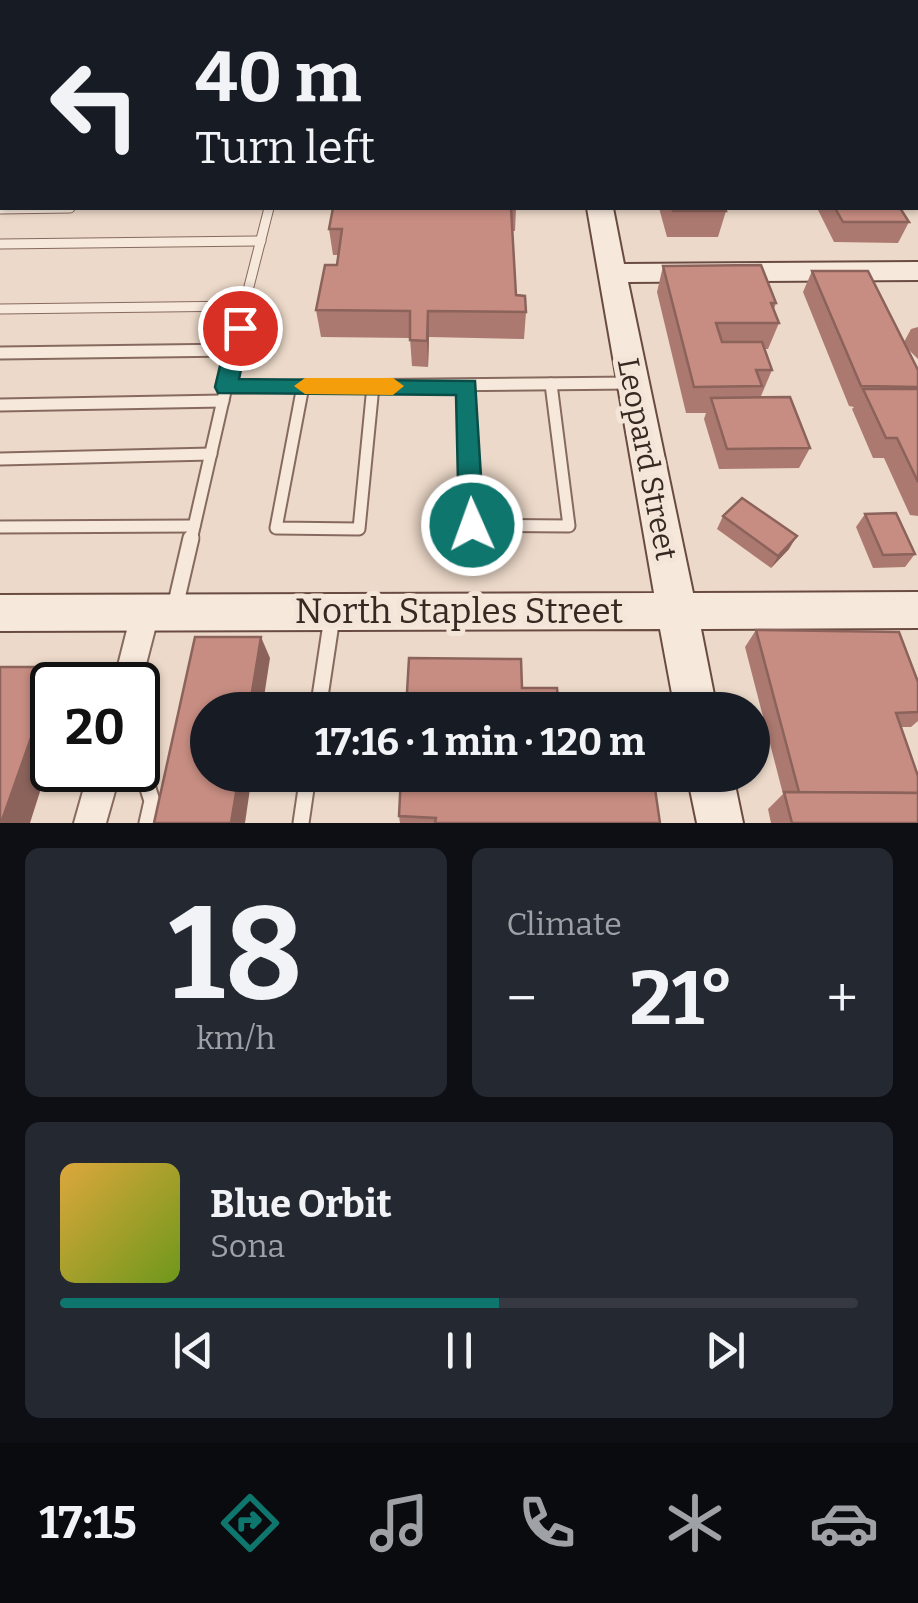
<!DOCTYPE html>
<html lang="en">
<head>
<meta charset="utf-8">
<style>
	:root { --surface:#171b24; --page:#242831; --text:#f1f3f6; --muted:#9ea1a6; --line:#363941; --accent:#0f766e }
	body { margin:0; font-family:Bitter,serif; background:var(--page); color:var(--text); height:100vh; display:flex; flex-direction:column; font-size:38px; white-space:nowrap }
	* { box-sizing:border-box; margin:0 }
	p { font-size:32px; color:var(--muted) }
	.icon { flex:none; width:55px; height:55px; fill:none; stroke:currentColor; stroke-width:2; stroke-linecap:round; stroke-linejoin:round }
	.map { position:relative; height:823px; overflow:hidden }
	.drawer { display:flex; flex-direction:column; gap:25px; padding:25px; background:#0d0f14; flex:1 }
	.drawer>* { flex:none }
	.top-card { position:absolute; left:0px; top:0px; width:920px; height:210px; box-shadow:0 2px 8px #0004; background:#171b24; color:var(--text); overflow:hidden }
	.speed { position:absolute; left:30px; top:662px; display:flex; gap:20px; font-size:50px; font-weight:700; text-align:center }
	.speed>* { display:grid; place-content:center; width:130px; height:130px; border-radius:50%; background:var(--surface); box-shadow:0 2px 8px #0004; line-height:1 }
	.speed .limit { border:5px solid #111; border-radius:15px; background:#fff; color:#111 }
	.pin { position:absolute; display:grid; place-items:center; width:85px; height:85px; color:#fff; margin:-42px; border:5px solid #fff; border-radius:50%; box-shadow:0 2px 10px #0007 }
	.me { position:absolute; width:110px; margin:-55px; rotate:358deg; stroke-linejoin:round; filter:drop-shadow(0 0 8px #0008) }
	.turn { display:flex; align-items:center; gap:35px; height:210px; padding:0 30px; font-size:45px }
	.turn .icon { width:130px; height:130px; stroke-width:2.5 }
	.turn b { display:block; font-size:70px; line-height:85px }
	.big { font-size:75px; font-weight:700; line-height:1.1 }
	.drawer .card { flex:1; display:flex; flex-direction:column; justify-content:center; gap:15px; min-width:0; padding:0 35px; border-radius:15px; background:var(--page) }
	.drawer .dial { align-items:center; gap:0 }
	.dial b { font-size:130px; line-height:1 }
	.song { display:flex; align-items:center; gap:30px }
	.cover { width:120px; height:120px; border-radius:15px; background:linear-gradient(135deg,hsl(40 70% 55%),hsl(80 70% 35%)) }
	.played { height:10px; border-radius:5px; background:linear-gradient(90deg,var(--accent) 55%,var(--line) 55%) }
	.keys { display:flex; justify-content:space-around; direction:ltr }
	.heat { display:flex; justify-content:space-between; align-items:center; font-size:55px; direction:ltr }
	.drawer .tiles { flex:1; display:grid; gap:25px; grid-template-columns:1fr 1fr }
	.card:last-child { grid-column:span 2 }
	.trip { position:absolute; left:190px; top:692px; width:580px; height:100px; border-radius:50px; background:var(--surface); box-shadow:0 2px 8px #0004; font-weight:700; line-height:100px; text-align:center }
	.dock { display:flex; height:160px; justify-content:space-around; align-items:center; background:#090b0e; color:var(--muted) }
	.dock .icon { width:70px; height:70px }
	.dock .selected { color:var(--accent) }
	.dock b { font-size:45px; color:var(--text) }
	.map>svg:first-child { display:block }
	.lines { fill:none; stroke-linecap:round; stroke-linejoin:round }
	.lane-far2-casing { stroke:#876a5f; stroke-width:11 }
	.lane-far1-casing { stroke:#876a5f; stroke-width:15 }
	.lane-casing { stroke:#876a5f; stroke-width:19 }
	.street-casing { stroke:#876a5f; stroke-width:4 }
	.secondary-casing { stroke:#694b42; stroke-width:4 }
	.highway-casing { stroke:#563a33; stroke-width:4 }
	.lane-far2 { stroke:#f7e8dc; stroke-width:9 }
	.lane-far1 { stroke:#f7e8dc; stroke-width:11 }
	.lane { stroke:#f7e8dc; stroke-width:15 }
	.street { fill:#f7e8dc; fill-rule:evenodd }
	.secondary { fill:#f7e8dc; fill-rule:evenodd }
	.highway { fill:#d48361; fill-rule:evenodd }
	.wall { fill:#ab7970 }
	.shaded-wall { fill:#8b635b }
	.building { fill:#c78d82; stroke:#8b635b; stroke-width:2.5 }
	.route { fill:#0f766e; stroke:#0a4d48; stroke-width:2.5 }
	.slow { fill:#f59e0b }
	.labels { text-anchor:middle; stroke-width:10; stroke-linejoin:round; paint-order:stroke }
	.street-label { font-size:30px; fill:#392721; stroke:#f4e5d9 }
	.near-street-label { font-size:35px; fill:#392721; stroke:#f4e5d9 }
</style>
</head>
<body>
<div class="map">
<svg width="918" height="823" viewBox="0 0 918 823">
	<rect width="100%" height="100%" fill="#ecd9c9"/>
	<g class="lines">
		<defs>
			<g id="lane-far2">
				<path d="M0 209 70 208"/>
				<path d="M0 244 261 241"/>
				<path d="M244 306 269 208"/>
				<path d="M0 309 244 306 242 316"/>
			</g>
			<g id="lane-far1">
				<path d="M0 353 235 350"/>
				<path d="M303 386 276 528 359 529 373 386"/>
				<path d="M226 387 242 314"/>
				<path d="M467 387 471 525 569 526 551 384"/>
				<path d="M0 405 223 401"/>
				<path d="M0 459 211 454"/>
				<path d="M0 527 194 526"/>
				<path d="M191 540 226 387 632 383"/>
			</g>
			<g id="lane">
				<path d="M175 607 191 538"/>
				<path d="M318 710 332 617"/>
				<path d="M138 757 152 801 147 823"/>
				<path d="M301 823 308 775"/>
			</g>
			<g id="street">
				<rect x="311" y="0" width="12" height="2"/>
				<rect x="0" y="89" width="2" height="8"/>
				<path d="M145 601 155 605 159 614 138 695V685H113L131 614 135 605Z"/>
				<path d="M89 770H121L106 823H74Z"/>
			</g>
			<g id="secondary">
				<rect x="549" y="0" width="18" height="2"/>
				<path d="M787 0H806L807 2H789Z"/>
				<path d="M815 0H833L834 2H816Z"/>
				<path d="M587 208H613L624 264 918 262V280L628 282 693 593 918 592V628L701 629 717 710H675L660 629 0 631V595L654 593Z"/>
				<path d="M687 775H733L743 823H697Z"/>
			</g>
			<g id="highway">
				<path d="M825 0H849L851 2H827Z"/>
				<path d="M878 0H903L905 2H880Z"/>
			</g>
		</defs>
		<use href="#lane-far2" class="lane-far2-casing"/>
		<use href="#lane-far1" class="lane-far1-casing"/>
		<use href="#lane" class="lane-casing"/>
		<use href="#street" class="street-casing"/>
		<use href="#secondary" class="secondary-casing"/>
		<use href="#highway" class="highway-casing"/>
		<use href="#lane-far2" class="lane-far2"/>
		<use href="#lane-far1" class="lane-far1"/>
		<use href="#lane" class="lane"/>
		<use href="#street" class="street"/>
		<use href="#secondary" class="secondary"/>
		<use href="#highway" class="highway"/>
	</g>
	<g class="wall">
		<path d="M250 0H292V2H251Z"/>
		<path d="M333 208H516L515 231H512L516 295 526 312 524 339 429 337 428 367 412 366 410 338 321 337 316 310 337 265 338 255H333L329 229Z"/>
		<path d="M659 208H725L726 211 718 237H667Z"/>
		<path d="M817 208H900L909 222 898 243 834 242Z"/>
		<path d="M663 266 776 303 774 309 779 323 768 349H765L772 370 761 396 757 398 810 448 799 468 719 469 704 419 706 413H686L657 292Z"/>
		<path d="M812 271 904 342 911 329 918 327V359L906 347 918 370V516L910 515 884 458H873L852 409 854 407 849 406 803 292Z"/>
		<path d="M865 514 915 554 905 567 873 568 856 527Z"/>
		<path d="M723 516 789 549 771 568 717 529Z"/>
		<path d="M756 630 918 682V721L911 727H901L918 823H771L768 809 783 794 745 647Z"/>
		<path d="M399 816 660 823H400Z"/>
	</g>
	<g class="shaded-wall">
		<path d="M0 0H10L11 1 2 2V10Z"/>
		<path d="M428 311 429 337 428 367 427 341Z"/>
		<path d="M797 536 789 549 771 568 778 556Z"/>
		<path d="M261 637 270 658 262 710H249Z"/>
		<path d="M56 667 72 685H52V754L30 823H1Z"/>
		<path d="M239 775H252L245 823H231Z"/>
	</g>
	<g class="building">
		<path d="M333 208H511L516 295 525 296 526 312 428 311 427 341 410 340V311L316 310 325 265H337L342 229H329Z"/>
		<path d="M672 208H725L726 211H673Z"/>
		<path d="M835 208H900L909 222H843Z"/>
		<path d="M761 265 776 303H771L779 323H716L722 342H762L772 370H756L762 386 694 387 663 266Z"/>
		<path d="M812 271H868L918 370V387L861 386Z"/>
		<path d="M863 389H918V482L897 438H886Z"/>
		<path d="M790 397 810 448 727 449 711 398Z"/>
		<path d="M742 498 797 536 778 556 723 516Z"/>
		<path d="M896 513 915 554 883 555 865 514Z"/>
		<path d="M756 630 899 632 918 682V712L896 713 918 776V793L799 792Z"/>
		<path d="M195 637H261L249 710H208V775H239L231 823H154Z"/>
		<path d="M409 658 521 659 522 688H557L559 710H406Z"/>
		<path d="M0 667H56L1 823H0Z"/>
		<path d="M401 775H653L660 823H435L436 818 399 816Z"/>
		<path d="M784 792 918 793V823H792Z"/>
	</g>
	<path class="route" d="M240 321 250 328 239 379 475 381 484 525 481 532 472 536 462 532 459 525 456 395 218 393 215 387 229 328Z"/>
	<path class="slow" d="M305 378H393L404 386 393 395 305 394 294 386Z"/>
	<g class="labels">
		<g class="street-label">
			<text transform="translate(647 459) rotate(79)" y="10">Leopard Street</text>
		</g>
		<g class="near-street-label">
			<text x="459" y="623">North Staples Street</text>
		</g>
	</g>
</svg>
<div class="speed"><div class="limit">20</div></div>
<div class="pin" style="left:240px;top:328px;background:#d93025"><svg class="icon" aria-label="arrive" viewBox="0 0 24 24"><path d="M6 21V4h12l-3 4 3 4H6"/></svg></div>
<svg class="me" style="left:472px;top:525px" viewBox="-20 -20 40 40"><circle r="17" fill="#0f766e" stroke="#fff" stroke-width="3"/><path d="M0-11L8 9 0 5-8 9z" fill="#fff"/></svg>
<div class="trip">17:16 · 1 min · 120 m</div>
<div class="top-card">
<div class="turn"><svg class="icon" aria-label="left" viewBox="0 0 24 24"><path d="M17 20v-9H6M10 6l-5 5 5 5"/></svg><div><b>40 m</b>Turn left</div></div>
</div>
</div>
<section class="drawer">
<div class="tiles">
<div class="card dial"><b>18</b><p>km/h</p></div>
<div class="card"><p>Climate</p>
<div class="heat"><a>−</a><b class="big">21°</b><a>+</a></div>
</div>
<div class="card">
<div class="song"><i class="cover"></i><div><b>Blue Orbit</b><p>Sona</p></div></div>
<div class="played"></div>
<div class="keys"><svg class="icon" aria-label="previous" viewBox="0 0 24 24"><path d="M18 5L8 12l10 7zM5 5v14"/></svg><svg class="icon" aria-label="pause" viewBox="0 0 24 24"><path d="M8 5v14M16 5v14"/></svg><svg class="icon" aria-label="next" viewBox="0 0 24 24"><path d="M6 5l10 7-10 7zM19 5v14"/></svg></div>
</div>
</div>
</section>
<nav class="dock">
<b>17:15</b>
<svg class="icon selected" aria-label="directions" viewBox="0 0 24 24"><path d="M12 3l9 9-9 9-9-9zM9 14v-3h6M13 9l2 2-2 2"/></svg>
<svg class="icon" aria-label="music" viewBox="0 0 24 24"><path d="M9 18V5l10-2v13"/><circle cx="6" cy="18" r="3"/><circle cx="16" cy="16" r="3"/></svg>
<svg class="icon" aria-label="phone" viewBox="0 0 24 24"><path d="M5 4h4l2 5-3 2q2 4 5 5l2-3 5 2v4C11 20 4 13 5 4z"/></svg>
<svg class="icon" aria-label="climate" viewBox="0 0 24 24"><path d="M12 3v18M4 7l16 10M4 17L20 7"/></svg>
<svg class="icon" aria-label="car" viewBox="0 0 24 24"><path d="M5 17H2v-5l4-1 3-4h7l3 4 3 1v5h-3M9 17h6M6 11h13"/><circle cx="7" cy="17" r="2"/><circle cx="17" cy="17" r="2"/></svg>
</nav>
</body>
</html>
